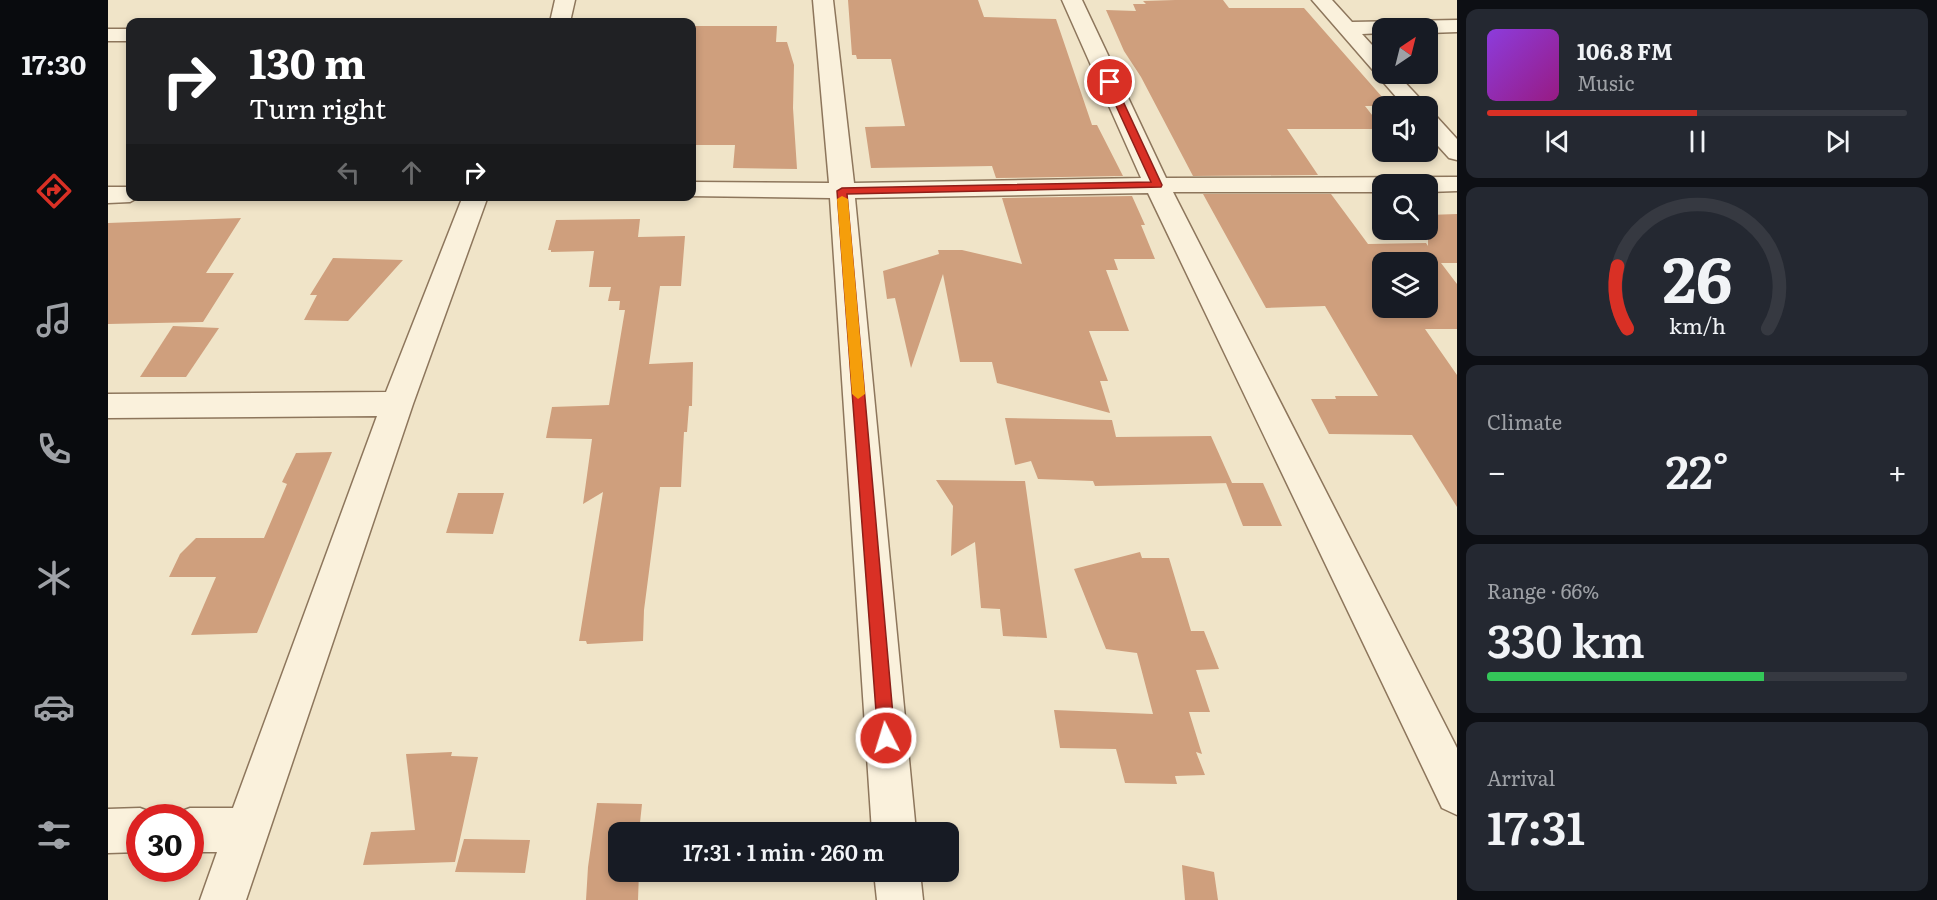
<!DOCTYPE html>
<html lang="en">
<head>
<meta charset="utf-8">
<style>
	:root { --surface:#171b24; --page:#242831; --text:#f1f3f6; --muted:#9ea1a6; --line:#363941; --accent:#d93025 }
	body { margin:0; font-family:Literata,serif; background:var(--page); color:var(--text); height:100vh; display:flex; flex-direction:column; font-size:22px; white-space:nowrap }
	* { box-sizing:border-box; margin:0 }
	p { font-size:20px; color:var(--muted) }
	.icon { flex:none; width:33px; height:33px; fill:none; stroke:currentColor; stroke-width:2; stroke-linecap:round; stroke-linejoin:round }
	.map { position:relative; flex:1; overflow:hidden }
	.drawer { display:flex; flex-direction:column; gap:9px; padding:9px; background:#0d0f14; width:480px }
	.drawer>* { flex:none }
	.banner { position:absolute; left:18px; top:18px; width:570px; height:183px; border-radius:12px; box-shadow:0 3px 9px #0003; background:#202124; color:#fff; overflow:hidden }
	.needle { width:39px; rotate:35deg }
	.controls { position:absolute; left:1264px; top:18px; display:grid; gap:12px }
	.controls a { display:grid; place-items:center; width:66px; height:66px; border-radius:12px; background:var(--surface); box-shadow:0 3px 9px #0003; font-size:30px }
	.speed { position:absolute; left:18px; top:804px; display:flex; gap:12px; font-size:30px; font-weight:700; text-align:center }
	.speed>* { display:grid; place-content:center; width:78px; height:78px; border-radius:50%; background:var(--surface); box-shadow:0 3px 9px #0003; line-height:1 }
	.speed .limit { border:9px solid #d22; background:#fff; color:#111 }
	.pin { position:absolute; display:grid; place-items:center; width:51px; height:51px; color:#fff; margin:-26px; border:3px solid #fff; border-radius:50%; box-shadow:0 2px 6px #0007 }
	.me { position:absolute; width:66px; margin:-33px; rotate:355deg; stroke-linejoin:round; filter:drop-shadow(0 0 4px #0008) }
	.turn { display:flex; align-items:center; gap:21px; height:126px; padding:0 24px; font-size:27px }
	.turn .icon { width:78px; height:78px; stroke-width:2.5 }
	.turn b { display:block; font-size:42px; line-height:51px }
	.lanes { display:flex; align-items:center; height:57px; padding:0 24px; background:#0003; justify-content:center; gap:30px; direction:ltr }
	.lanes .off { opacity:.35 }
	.big { font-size:45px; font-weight:600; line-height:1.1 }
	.drawer .card { flex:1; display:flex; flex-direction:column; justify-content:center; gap:9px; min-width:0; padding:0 21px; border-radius:12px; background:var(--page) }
	.drawer .dial { align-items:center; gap:0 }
	.dial svg { height:156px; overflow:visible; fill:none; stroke:var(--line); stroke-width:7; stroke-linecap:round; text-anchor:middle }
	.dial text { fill:var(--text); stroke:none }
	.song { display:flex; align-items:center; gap:18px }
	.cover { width:72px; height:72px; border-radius:9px; background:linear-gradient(135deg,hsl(270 70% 55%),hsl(310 70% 35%)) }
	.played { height:6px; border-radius:3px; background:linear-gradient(90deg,var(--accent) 50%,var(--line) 50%) }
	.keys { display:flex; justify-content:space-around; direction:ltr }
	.heat { display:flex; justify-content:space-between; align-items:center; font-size:33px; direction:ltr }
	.charge { height:9px; border-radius:4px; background:linear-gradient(90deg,#34c759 66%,var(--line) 0) }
	.trip { position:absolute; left:500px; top:822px; width:351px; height:60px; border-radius:12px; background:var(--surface); box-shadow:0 3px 9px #0003; font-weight:600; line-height:60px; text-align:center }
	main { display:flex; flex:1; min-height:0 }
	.dock { display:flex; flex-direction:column; width:108px; justify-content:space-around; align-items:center; background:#090b0e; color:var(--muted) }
	.dock .icon { width:42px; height:42px }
	.dock .active { color:var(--accent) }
	.dock b { font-size:27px; color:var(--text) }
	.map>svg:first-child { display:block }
	.building { fill:#cf9f7d; fill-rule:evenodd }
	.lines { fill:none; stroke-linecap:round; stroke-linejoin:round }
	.street-casing { stroke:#8d765c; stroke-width:3 }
	.street { fill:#faf1dc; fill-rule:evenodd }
	.route { fill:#d93025; stroke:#8d1f18; stroke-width:1.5 }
	.slow { fill:#f59e0b }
</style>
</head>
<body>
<main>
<nav class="dock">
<b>17:30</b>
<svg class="icon active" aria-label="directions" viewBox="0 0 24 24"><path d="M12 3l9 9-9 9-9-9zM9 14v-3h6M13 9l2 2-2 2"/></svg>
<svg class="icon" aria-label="music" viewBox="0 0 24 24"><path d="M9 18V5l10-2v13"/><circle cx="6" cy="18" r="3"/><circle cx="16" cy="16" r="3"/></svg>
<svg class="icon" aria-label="phone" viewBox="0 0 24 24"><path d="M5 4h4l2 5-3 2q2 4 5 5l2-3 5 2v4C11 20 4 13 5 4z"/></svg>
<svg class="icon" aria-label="climate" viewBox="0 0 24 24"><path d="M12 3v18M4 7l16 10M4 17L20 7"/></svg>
<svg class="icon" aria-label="car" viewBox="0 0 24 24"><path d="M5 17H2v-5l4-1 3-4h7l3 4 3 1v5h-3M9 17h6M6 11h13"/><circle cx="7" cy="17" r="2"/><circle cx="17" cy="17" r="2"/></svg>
<svg class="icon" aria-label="filters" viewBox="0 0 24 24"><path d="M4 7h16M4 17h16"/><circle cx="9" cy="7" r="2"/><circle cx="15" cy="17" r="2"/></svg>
</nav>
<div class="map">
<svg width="1349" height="900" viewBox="0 0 1349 900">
	<rect width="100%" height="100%" fill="#f0e4c8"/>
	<g class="building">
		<path d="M740 0H870L876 17 948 19 984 125H989L1015 176 888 178 884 166 763 168 757 127 797 126 783 59H749L748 55H744Z"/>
		<path d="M1067 0H1115L1121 8H1196L1282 106H1257L1275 129H1179L1210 175 1085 176 1033 77 1016 51 998 10 1028 11 1025 4H1038L1035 1Z"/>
		<path d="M584 26H669L668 42H679L686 65 685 108 689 169 625 168 627 145H584Z"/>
		<path d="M1095 194H1223L1260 244 1318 243 1320 246V215L1349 214V263H1333L1349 284V329H1317L1349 375V507L1304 435 1221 434 1203 399H1228L1227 396H1270L1217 306 1158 308ZM1275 262H1320V308H1275Z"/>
		<path d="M1024 196 1037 225H1033L1047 259H1006L1010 270H998L1021 331H981L1000 381H992L1002 413 889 383 884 362H852L835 274 803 368 787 298 779 299 775 271 831 254 830 250H854L914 264 894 198Z"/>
		<path d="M133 218 98 273H126L95 322 0 324V223Z"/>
		<path d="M532 219 530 237 577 236 573 286H552L541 364 585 362 584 406H581L579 432H576L573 487H552L536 610 535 641 479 644 478 641H471L495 492 475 504 484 439 438 438 444 407 501 405 517 310H511L512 301H500L503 287H481L486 251 443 252V250H440L448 220Z"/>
		<path d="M225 258 295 260 240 321 196 320 209 295H202Z"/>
		<path d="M65 326 111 328 78 377H32Z"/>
		<path d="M897 418 1004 420 1008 437 1103 436 1124 483 987 486 985 481 930 479 923 461 907 465Z"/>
		<path d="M224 452 149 633 83 635 108 577H61L72 554 88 538H156L179 484 174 482 188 453Z"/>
		<path d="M828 480 917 481 939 638 895 636 892 609 873 608 867 542 843 556 845 506Z"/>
		<path d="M1118 483H1155L1174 526H1135Z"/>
		<path d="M350 493H396L385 534 338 533Z"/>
		<path d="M1032 552 1034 558H1061L1083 631H1096L1111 669 1088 670 1102 712H1081L1094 754 1088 752 1097 775 1067 776 1069 784 1017 783 1008 749 952 748 946 710 1045 714 1029 653 998 649 966 569Z"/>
		<path d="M344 752 343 756 370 757 347 862 255 865 263 832 307 830 298 754Z"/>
		<path d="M489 803 534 804 531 832H510V872H531L530 900H478L480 867Z"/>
		<path d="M356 839 422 840 417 873 347 872Z"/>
		<path d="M1074 865 1106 872 1110 900H1077Z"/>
	</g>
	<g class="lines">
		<defs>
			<g id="street">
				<path d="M447 0H467L462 22H442Z"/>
				<path d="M705 0H725L746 183 1033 178 954 0H974L1058 178 1349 177V191L1320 192V184H1275V192H1065L1349 748V815L1334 808 1040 193 747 198 808 832H764L722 198 580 196H584V182L721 183Z"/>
				<path d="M1204 0H1224L1244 22 1349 20V32L1320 33V28H1275V33L1254 34 1275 57V74H1289L1319 106H1296Z"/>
				<rect x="0" y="29" width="22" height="12"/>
				<path d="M1320 114 1328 116 1349 139V160L1341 158 1320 135Z"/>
				<path d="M0 187H22V196H33L22 202 0 203Z"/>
				<path d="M355 196H380L305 404 138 900H92L109 852H82V818H65L66 814 82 808H125L269 416 0 418V394L278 392Z"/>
				<path d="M32 808 48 814 49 818H32V852L0 853V809Z"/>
				<path d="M766 872H812L815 900H769Z"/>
			</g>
		</defs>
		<use href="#street" class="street-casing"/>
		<use href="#street" class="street"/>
	</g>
	<path class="route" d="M999 80 1006 82 1054 185 1053 187 739 194 787 738 784 744 778 746 772 744 770 738 729 191 734 188 1043 182 997 82Z"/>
	<path class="slow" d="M734 196 740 199 757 394 750 399 744 394 729 199Z"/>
</svg>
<div class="controls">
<a><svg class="needle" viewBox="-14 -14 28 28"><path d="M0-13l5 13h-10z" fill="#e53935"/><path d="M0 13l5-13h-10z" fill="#9ea1a6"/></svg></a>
<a><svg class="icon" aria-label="sound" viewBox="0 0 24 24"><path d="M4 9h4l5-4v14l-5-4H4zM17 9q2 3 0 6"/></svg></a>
<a><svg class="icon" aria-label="search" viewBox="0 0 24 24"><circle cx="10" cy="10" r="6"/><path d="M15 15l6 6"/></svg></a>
<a><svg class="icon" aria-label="layers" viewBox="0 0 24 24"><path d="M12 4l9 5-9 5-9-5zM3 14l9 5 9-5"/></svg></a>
</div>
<div class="speed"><div class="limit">30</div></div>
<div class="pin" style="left:1002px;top:82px;background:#d93025"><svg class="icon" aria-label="arrive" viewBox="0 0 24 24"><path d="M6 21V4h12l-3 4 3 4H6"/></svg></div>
<svg class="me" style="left:778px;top:738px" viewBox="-20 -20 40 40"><circle r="17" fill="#d93025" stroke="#fff" stroke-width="3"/><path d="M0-11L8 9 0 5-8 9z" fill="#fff"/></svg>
<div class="trip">17:31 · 1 min · 260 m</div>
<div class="banner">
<div class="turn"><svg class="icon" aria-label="right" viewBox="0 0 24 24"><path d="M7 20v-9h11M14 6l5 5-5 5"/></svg><div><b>130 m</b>Turn right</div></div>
<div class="lanes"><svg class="icon off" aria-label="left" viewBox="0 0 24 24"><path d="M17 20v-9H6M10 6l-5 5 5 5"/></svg><svg class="icon off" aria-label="ahead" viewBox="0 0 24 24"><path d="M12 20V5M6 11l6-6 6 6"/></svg><svg class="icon" aria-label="right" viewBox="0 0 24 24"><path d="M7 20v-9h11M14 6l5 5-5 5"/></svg></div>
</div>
</div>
<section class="drawer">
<div class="card">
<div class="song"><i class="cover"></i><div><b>106.8 FM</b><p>Music</p></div></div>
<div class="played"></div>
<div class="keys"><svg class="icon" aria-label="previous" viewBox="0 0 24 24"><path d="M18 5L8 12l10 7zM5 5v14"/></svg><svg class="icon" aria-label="pause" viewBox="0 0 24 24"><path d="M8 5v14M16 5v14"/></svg><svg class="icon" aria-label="next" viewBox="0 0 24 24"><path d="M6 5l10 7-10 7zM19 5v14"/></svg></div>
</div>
<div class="card dial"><svg viewBox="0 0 100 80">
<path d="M14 69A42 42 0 1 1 86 69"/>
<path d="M14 69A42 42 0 0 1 9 37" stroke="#d93025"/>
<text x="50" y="56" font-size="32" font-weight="700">26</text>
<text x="50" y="72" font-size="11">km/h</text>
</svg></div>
<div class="card"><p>Climate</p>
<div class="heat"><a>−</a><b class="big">22°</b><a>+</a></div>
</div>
<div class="card"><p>Range · 66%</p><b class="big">330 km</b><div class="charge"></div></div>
<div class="card"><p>Arrival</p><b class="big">17:31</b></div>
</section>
</main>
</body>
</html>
